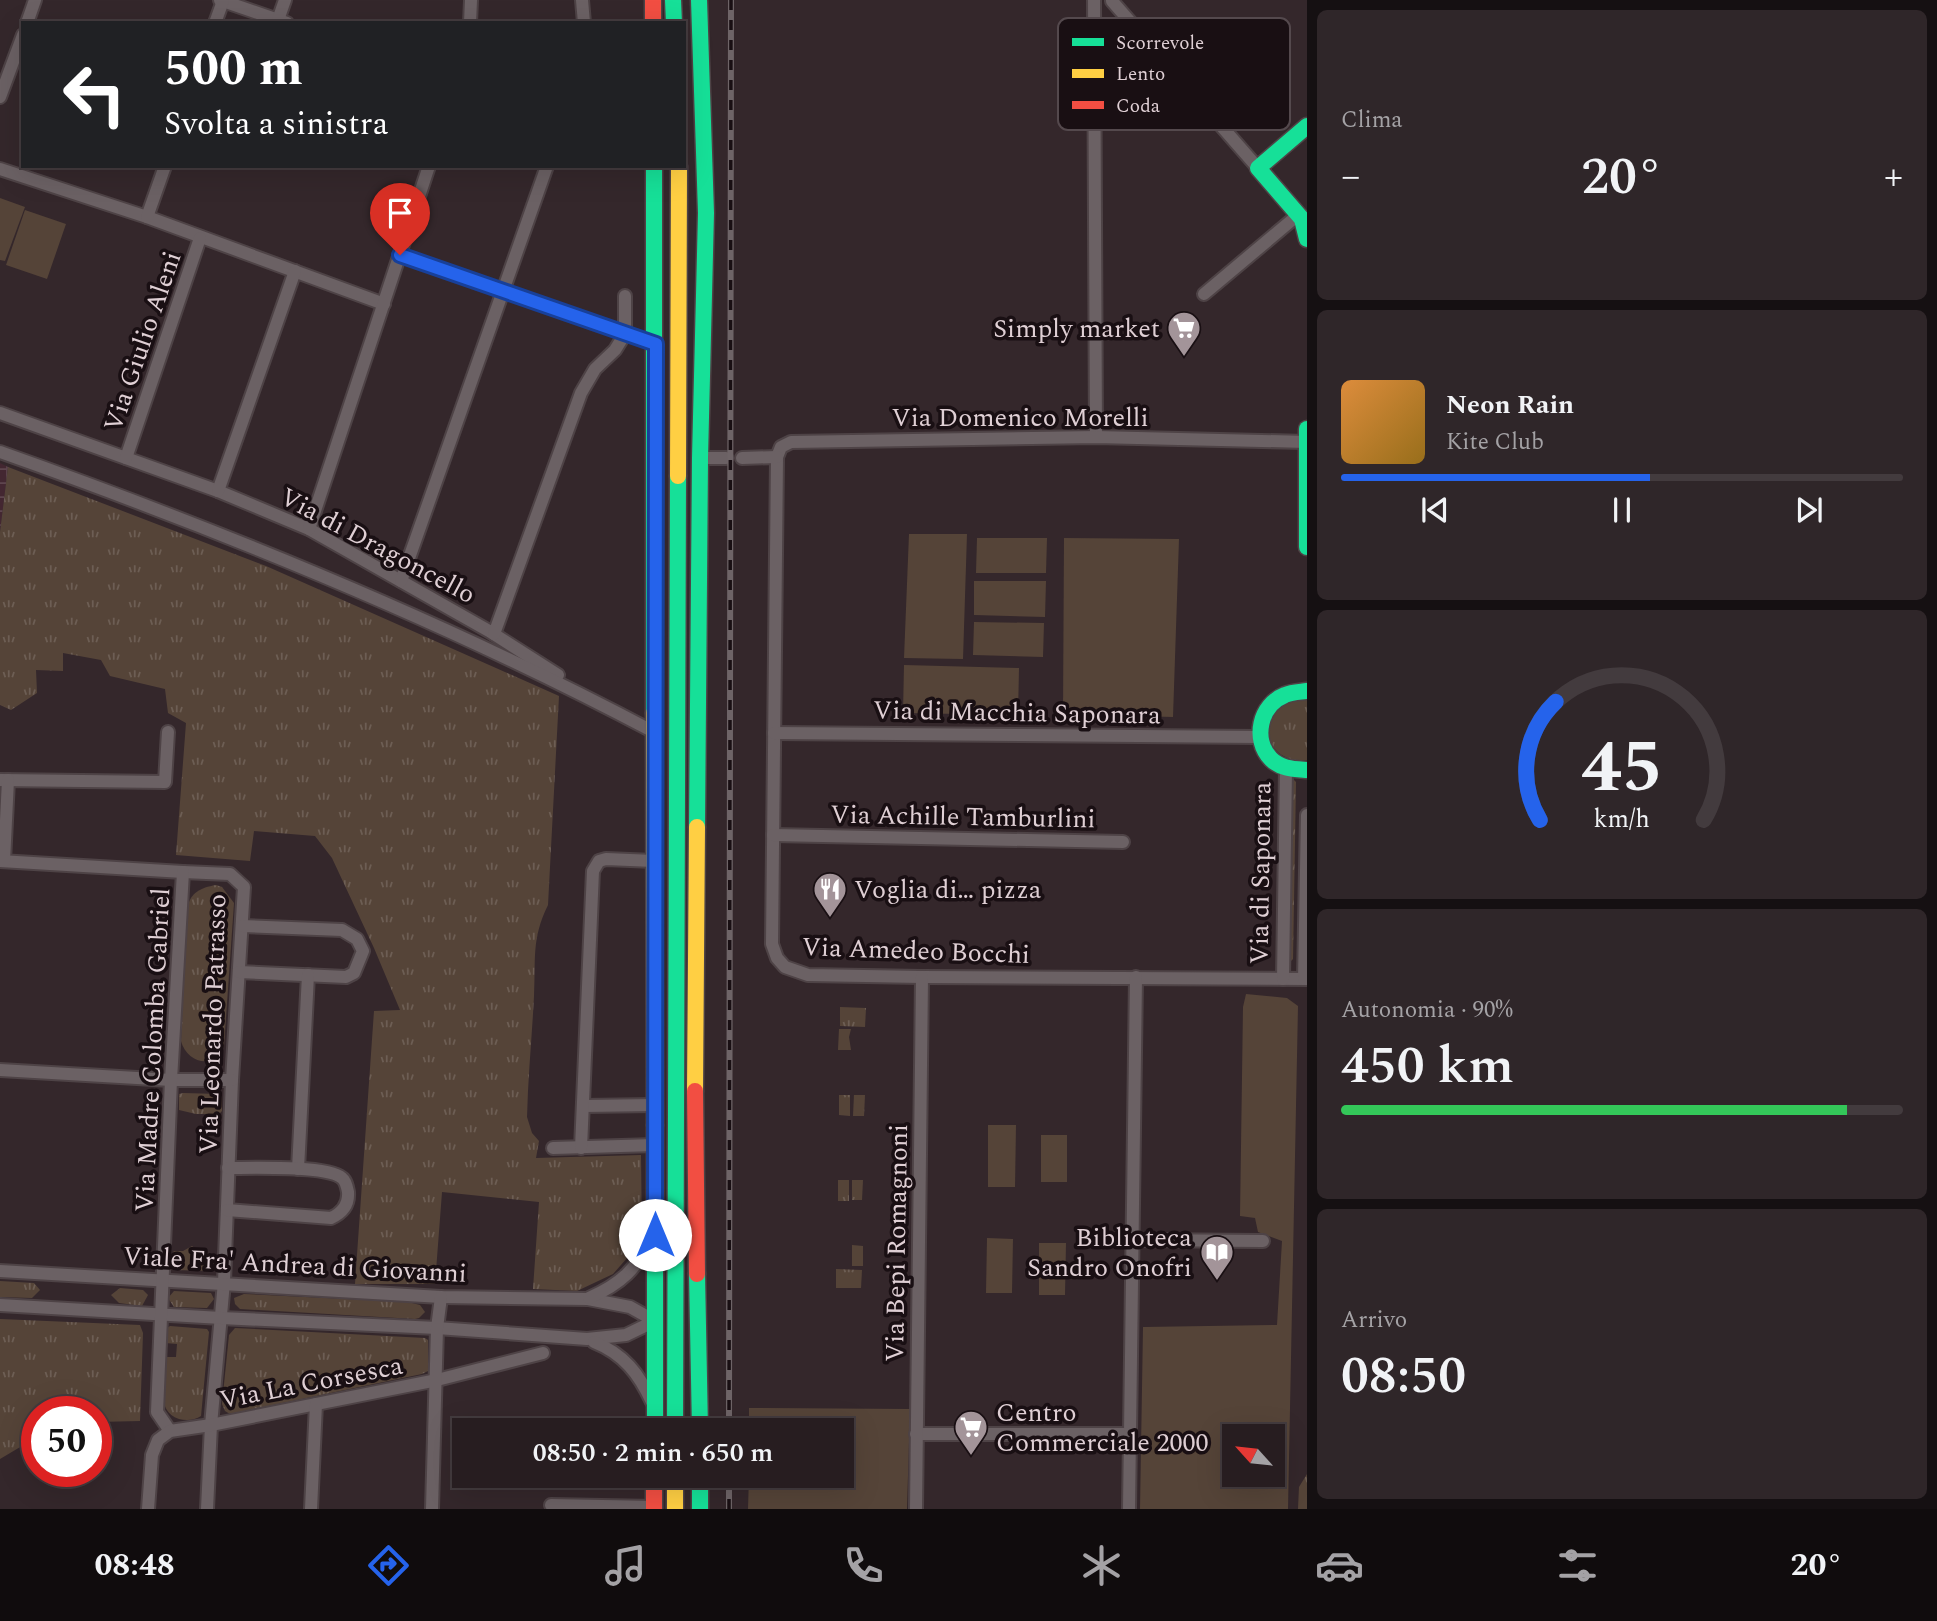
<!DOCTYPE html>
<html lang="it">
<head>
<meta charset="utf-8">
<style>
	:root { --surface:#271d20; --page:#2f2629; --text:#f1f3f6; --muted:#a4a2a5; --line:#433b3e; --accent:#2563eb }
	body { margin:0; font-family:Spectral,serif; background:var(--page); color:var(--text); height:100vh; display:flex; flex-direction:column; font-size:26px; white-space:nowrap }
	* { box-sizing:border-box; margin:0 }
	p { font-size:23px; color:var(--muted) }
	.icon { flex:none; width:38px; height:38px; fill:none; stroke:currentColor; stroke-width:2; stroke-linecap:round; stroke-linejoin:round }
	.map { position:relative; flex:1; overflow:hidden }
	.side { display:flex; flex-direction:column; gap:10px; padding:10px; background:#151012; width:630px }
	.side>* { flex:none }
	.top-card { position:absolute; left:21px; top:21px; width:665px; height:147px; border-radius:0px; box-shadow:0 7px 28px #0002,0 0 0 2px var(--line); background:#202124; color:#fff; overflow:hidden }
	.needle { width:46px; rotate:297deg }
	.controls { position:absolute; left:1222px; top:1424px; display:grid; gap:14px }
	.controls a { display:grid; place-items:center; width:63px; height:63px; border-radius:0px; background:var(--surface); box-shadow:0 7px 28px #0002,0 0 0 2px var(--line); font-size:35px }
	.speed { position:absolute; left:21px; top:1396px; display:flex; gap:14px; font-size:35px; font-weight:700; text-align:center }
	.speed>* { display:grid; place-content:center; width:91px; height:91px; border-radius:50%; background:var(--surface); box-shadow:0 7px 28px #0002,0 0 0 2px var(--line); line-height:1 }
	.speed .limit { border:10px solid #d22; background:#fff; color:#111 }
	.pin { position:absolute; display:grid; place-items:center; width:60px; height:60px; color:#fff; margin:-72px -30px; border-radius:50% 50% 50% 0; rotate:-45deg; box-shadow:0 0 7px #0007 }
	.pin .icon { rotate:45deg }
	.me { position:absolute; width:77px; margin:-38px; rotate:0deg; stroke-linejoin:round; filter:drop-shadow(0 0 5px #0008) }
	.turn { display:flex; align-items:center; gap:24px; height:147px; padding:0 28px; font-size:32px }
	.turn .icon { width:91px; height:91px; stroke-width:2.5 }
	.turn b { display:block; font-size:49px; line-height:60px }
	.big { font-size:52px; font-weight:600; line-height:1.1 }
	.side .card { flex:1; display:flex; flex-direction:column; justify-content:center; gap:10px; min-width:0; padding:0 24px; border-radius:10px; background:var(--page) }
	.side .dial { align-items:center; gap:0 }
	.dial svg { height:182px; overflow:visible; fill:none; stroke:var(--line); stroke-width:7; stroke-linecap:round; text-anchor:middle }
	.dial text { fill:var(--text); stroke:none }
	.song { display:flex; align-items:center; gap:21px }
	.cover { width:84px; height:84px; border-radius:10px; background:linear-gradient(135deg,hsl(30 70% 55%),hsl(40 70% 35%)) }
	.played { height:7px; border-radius:4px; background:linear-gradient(90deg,var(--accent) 55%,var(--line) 55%) }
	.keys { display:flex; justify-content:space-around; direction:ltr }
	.heat { display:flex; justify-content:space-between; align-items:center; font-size:38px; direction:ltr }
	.charge { height:10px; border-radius:5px; background:linear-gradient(90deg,#34c759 90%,var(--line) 0) }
	.trip { position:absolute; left:452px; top:1418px; width:402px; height:70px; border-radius:0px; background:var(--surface); box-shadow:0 7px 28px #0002,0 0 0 2px var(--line); font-weight:600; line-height:70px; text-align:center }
	.menu { display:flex; height:112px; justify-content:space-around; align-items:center; background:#100c0d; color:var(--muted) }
	.menu .icon { width:49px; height:49px }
	.menu .on { color:var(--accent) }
	.menu b { font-size:32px; color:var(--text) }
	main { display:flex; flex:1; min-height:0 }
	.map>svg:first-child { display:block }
	.industrial { fill:url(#industrial-grid) }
	.grass { fill:url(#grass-tufts) }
	.park { fill:#554438; fill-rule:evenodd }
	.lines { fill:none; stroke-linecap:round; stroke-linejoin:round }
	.street-casing { stroke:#4e4346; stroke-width:16 }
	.fast-casing { stroke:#4e4346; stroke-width:19 }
	.slow-casing { stroke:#4e4346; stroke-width:19 }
	.jam-casing { stroke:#4e4346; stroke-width:19 }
	.street { stroke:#6b6164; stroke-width:12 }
	.fast { stroke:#16e098; stroke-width:16 }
	.slow { stroke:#ffcf43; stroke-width:16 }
	.jam { stroke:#f24e42; stroke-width:16 }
	.rail-casing { stroke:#6e6467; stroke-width:6 }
	.rail { stroke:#190f13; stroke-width:3.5; stroke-dasharray:10; stroke-linecap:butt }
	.route-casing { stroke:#184099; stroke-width:18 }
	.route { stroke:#2563eb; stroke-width:12 }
	.labels { text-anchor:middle; stroke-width:7; stroke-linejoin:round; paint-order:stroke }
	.poi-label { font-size:26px; fill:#dfcfd4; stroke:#190f13; text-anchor:end }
	.street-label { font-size:26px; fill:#dfcfd4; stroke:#190f13 }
	.key { fill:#190f13; stroke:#54494d; stroke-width:2 }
	.key-label { font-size:19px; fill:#dfcfd4 }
</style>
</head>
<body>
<main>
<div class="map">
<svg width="1307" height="1509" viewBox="0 0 1307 1509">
	<defs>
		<pattern id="industrial-grid" width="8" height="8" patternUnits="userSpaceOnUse" patternTransform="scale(1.75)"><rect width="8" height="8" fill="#432731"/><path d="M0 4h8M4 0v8" fill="none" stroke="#5e454e"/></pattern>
		<pattern id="grass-tufts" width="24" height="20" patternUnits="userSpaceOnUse" patternTransform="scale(1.75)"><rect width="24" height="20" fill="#554438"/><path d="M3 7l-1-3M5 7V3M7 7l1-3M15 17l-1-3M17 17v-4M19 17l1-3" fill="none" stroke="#6d5e54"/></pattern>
	</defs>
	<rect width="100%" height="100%" fill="#34272b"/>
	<path class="industrial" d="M0 463 8 467 0 532Z"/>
	<g class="grass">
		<path d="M8 467 266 566 559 696 548 905C531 939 536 961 534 996 532 1036 528 1076 527 1117L532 1133 539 1141 536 1158 641 1155 642 1241 613 1274 577 1291 533 1289 539 1202 442 1192 435 1284H355L374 1011 400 1010 374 948 332 858 315 836 254 831 250 861 176 855 186 723 168 713 165 689 110 676 101 660 63 653V671L36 670 37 693 11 710 0 705V532Z"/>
		<path d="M1304 699 1307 700V760C1271 765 1252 724 1283 703 1288 700 1298 700 1304 699Z"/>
		<path d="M1293 779 1296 782 1293 959 1291 961H1289L1291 780Z"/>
		<path d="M216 885 222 887 234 903 224 1046C216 1070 187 1064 181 1041L187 908C191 892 200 888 216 885Z"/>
		<path d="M840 1007 866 1008 865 1027 840 1026Z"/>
		<path d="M839 1029H851L849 1037 851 1050H838Z"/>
		<path d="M183 1093 219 1094 222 1097V1111L219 1114H196L179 1110V1094Z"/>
		<path d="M839 1095H850V1116L839 1115Z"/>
		<path d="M854 1095H865L864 1116H853Z"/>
		<rect x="838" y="1180" width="11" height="21"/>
		<path d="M852 1180H863L862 1200H852Z"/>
		<path d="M852 1245 863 1246V1266H852Z"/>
		<path d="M192 1246 198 1251 212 1254 214 1260 212 1271 175 1270 171 1267 169 1259 174 1251H183Z"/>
		<path d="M836 1269 862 1270 861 1288H836Z"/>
		<path d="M0 1281 34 1283 40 1290 32 1298 0 1297Z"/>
		<path d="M120 1288 143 1290 148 1295 142 1306 119 1303 111 1295Z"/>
		<path d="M174 1291 211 1293 214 1299 207 1308 174 1307 168 1298Z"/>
		<path d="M244 1294 408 1302 420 1305 425 1312 419 1318 415 1319 240 1309 235 1304 234 1298Z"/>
		<path d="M0 1319 140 1325 143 1333 140 1421 96 1422V1412H37V1437L0 1459Z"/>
		<path d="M170 1326 207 1329 209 1332 201 1416C195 1420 187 1421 179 1419 155 1412 163 1376 164 1357H176L177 1344 165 1343 167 1328Z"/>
		<path d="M235 1328 425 1338 428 1340V1371L422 1374 230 1414 225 1411 222 1404 229 1335Z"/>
		<path d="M1307 1474V1509H1298L1299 1487Z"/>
	</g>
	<g class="park">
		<path d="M0 198 25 207 5 261 0 260Z"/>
		<path d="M25 210 66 224 47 279 6 265Z"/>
		<path d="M909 534H967L963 659 904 658Z"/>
		<path d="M977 538H1047L1046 573H976Z"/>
		<path d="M1064 538 1179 539 1173 717 1063 714Z"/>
		<path d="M974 581H1046L1045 617 974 615Z"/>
		<path d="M974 622 1044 623 1043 657 973 655Z"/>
		<path d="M904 665 1019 668 1018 715 903 713Z"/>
		<path d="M1246 994 1287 998 1298 1006 1288 1509H1140L1143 1327 1277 1325 1282 1241 1258 1232 1255 1218 1240 1216 1243 1007ZM1234 1437H1272V1475H1234Z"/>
		<path d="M988 1125H1016L1015 1187H988Z"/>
		<rect x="1041" y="1135" width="26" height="47"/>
		<path d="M987 1238 1013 1239 1012 1293H986Z"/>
		<path d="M1039 1243H1066L1065 1295H1039Z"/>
		<path d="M749 1408 910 1409 907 1509H748L749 1475H842V1430H749Z"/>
	</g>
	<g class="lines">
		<defs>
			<g id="street">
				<path d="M220 0 287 23"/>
				<path d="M582 0 584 23"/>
				<path d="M1094 0 1096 437"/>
				<path d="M1112 1 1258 168"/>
				<path d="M278 20 285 0"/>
				<path d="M27 23 35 0"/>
				<path d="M215 23 223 1"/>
				<path d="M470 23 471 0"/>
				<path d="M0 97 23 35"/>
				<path d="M0 169 147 217 384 304"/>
				<path d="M147 217 165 166"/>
				<path d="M400 255 656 344"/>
				<path d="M1204 294 1298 215"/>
				<path d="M0 413 218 491 309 529 489 631 558 675"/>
				<path d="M1307 442 1096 437 791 442 781 447 777 457 772 944 777 958 785 967 808 975 922 977 1307 979"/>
				<path d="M0 452C223 531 445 621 654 732"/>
				<path d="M126 458 200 238"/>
				<path d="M700 458H726"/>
				<path d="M742 458 777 457"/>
				<path d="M218 491 295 271"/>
				<path d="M309 529 429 166"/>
				<path d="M401 581 547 166"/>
				<path d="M494 634 581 393 595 369 615 350 625 334V296"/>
				<path d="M774 733 1260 737"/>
				<path d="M0 780 165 782 168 732"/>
				<path d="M773 835 1123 842"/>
				<path d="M0 861 183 872 230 874 244 887 232 1080 224 1282 211 1425 207 1509"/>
				<path d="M4 861 8 780"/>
				<path d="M239 972 346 977 354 973 363 951 357 939 342 930 242 926"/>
				<path d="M1283 979 1286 768"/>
				<path d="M1304 979 1307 815"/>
				<path d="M0 1070 171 1080H232"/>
				<path d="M583 1106 655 1105"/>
				<path d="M553 1148 655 1145"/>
				<path d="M581 1148 593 871 599 861 606 859 654 861"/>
				<path d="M298 1169 308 975"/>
				<path d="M227 1210 331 1218C342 1213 349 1205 348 1192 347 1187 346 1181 342 1178 327 1165 251 1168 228 1168"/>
				<path d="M1134 1240 1263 1241"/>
				<path d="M0 1271 441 1297 588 1299 630 1307 655 1321 626 1335 587 1339 437 1328 221 1318 0 1305"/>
				<path d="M589 1298C623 1283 635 1269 653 1238"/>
				<path d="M594 1342C624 1354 639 1374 652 1402"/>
				<path d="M170 1431 157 1412 171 1080 183 872"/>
				<path d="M916 1434H1130"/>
				<path d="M551 1505 654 1507"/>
				<path d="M148 1509 152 1455 158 1440 170 1431 211 1425 437 1380 543 1353"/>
				<path d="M311 1509 316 1404"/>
				<path d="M432 1509 437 1328 441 1297"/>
				<path d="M916 1509 922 977"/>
				<path d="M1129 1509 1136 977"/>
			</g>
			<g id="fast">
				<path d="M673 0 674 23"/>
				<path d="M1307 126 1258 168 1302 219 1307 239"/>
				<path d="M654 166V713"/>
				<path d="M1307 429V547"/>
				<path d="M1307 691C1300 692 1292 692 1285 695 1260 705 1252 739 1271 759 1281 769 1294 769 1307 770"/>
				<path d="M697 827 700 458 706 213 699 0"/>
				<path d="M655 1125V1430"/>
				<path d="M697 1274 700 1430"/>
				<path d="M675 1430 678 476"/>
				<path d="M700 1475V1509"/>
			</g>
			<g id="slow">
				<path d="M678 476 679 166"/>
				<path d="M654 713 655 1125"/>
				<path d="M695 1091 697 827"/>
				<path d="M675 1475V1509"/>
			</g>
			<g id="jam">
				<path d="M653 0V23"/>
				<path d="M695 1091 697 1274"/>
				<path d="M654 1475V1509"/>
			</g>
		</defs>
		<use href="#street" class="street-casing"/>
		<use href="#fast" class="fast-casing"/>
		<use href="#slow" class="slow-casing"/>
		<use href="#jam" class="jam-casing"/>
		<use href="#street" class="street"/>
		<use href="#fast" class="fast"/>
		<use href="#slow" class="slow"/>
		<use href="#jam" class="jam"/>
		<defs>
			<g id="rail">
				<path d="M729 1430 731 0"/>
				<path d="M729 1509V1475"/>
			</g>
		</defs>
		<use href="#rail" class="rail-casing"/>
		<use href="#rail" class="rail"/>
	</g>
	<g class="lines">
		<defs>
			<path id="route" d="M400 255 656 344 655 1235"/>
		</defs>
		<use href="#route" class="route-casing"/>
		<use href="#route" class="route"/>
	</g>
	<defs>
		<symbol id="supermarket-pin" viewBox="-11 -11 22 30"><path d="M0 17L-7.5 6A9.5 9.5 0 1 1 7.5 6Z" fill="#a39499" stroke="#190f13"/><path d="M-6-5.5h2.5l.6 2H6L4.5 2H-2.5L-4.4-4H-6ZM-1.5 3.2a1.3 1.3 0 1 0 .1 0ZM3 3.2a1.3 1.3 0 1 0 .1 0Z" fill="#fff"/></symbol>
		<symbol id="restaurant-pin" viewBox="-11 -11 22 30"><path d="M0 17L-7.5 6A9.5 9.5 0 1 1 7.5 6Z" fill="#a39499" stroke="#190f13"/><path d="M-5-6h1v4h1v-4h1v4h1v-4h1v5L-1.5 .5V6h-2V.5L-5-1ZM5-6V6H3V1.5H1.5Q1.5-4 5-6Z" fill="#fff"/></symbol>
		<symbol id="library-pin" viewBox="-11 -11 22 30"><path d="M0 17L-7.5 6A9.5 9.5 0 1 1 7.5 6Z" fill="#a39499" stroke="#190f13"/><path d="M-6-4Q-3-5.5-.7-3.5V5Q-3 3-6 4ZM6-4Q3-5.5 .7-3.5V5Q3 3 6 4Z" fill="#fff"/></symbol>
	</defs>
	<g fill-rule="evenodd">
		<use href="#supermarket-pin" x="1165" y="309" width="38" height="52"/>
		<use href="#restaurant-pin" x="811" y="870" width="38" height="52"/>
		<use href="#library-pin" x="1198" y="1233" width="38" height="52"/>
		<use href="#supermarket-pin" x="952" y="1408" width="38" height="52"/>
	</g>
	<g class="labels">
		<g class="poi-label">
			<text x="1160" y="337">Simply market</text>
			<text x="854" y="898" text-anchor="start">Voglia di… pizza</text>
			<text x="1192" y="1246">Biblioteca<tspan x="1192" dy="30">Sandro Onofri</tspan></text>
			<text x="996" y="1421" text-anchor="start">Centro<tspan x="996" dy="30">Commerciale 2000</tspan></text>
		</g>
		<g class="street-label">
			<text transform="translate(142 341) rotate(-71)" y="9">Via Giulio Aleni</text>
			<text x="1020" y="426">Via Domenico Morelli</text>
			<text transform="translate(378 545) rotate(28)" y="9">Via di Dragoncello</text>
			<text transform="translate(1017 712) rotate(1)" y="9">Via di Macchia Saponara</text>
			<text transform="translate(963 816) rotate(1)" y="9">Via Achille Tamburlini</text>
			<text transform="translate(1260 873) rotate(-89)" y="9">Via di Saponara</text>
			<text transform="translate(916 950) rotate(2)" y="9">Via Amedeo Bocchi</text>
			<text transform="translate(212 1024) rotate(-88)" y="9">Via Leonardo Patrasso</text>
			<text transform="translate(152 1050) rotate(-87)" y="9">Via Madre Colomba Gabriel</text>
			<text transform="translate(896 1243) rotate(-89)" y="9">Via Bepi Romagnoni</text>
			<text transform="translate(295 1264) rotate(3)" y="9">Viale Fra' Andrea di Giovanni</text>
			<text transform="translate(311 1382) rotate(-11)" y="9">Via La Corsesca</text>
		</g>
	</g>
	<rect x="1058" y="18" width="232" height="112" rx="10" class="key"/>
	<rect x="1072" y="38" width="32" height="8" fill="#16e098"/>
	<rect x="1072" y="69" width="32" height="9" fill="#ffcf43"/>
	<rect x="1072" y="101" width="32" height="8" fill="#f24e42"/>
	<g class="key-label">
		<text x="1116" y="49">Scorrevole</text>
		<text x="1116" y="80">Lento</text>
		<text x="1116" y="112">Coda</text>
	</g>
</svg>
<div class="controls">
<a><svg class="needle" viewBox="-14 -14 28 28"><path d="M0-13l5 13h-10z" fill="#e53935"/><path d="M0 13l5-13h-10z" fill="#a4a2a5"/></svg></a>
</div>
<div class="speed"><div class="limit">50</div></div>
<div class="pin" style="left:400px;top:255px;background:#d93025"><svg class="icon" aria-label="arrive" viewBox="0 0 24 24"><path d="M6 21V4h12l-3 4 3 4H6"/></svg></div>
<svg class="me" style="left:655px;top:1235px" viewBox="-20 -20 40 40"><circle r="19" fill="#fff"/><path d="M0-13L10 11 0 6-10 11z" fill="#2563eb"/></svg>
<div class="trip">08:50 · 2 min · 650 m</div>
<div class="top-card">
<div class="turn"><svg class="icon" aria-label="left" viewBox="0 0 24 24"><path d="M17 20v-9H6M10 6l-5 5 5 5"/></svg><div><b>500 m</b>Svolta a sinistra</div></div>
</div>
</div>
<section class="side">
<div class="card"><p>Clima</p>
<div class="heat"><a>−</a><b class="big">20°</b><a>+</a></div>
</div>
<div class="card">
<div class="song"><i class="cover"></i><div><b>Neon Rain</b><p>Kite Club</p></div></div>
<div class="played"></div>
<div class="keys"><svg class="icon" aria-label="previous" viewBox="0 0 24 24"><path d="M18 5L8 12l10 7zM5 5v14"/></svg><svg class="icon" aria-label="pause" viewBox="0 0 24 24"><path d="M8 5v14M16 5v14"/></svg><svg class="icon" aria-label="next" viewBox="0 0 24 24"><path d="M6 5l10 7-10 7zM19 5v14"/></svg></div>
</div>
<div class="card dial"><svg viewBox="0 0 100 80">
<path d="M14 69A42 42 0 1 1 86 69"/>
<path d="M14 69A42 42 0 0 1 21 17" stroke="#2563eb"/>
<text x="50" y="56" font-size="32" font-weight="700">45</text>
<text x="50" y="72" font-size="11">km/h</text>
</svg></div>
<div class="card"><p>Autonomia · 90%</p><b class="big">450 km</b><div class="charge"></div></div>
<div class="card"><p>Arrivo</p><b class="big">08:50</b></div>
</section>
</main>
<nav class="menu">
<b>08:48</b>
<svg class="icon on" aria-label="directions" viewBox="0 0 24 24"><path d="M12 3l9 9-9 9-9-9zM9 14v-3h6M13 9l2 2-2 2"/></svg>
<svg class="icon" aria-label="music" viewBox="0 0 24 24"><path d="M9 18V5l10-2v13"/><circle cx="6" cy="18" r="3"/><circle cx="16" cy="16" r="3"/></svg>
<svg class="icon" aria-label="phone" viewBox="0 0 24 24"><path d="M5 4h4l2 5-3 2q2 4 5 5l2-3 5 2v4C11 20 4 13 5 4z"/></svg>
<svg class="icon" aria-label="climate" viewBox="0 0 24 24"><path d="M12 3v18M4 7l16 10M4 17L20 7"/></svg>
<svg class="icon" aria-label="car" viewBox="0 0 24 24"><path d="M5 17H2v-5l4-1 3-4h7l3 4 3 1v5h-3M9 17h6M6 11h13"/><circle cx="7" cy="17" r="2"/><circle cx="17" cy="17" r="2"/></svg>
<svg class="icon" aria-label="filters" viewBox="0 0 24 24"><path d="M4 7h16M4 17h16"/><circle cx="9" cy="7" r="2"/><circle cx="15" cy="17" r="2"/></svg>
<b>20°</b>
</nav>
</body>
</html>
